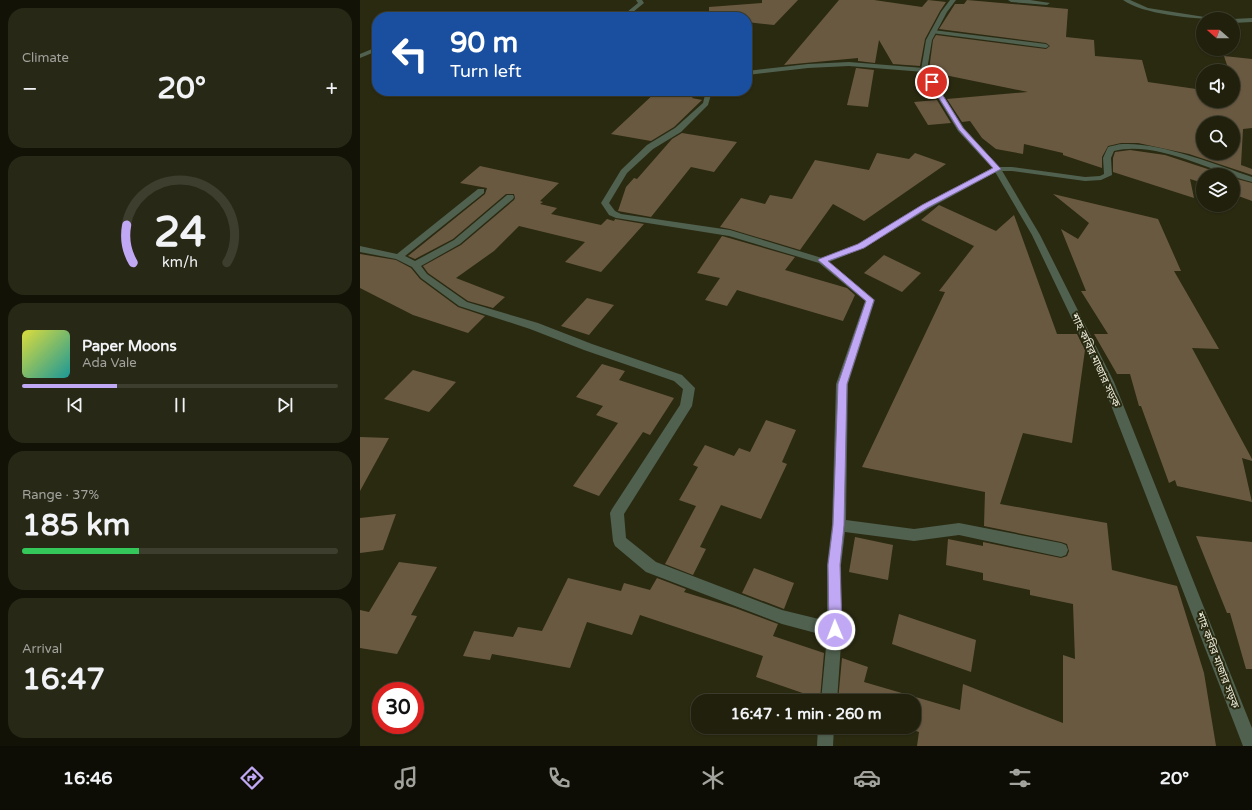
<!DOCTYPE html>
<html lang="en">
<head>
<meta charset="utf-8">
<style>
	:root { --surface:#20200d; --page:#282816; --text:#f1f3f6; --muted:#a2a39d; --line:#3d3e2e; --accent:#c0a8f4 }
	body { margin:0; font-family:"Varela Round","Noto Sans Bengali",sans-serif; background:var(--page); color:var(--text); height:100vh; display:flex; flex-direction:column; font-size:15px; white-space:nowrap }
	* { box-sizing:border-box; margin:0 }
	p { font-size:13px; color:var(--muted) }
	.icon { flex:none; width:22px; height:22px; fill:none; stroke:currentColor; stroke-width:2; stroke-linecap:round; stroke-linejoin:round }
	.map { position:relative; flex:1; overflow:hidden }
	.side { display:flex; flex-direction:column; gap:8px; padding:8px; background:#121207; width:360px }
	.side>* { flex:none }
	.banner { position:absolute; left:12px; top:12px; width:380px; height:84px; border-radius:16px; box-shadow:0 1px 3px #0004,0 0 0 1px var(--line); background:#1a4fa0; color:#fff; overflow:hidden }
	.needle { width:26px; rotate:290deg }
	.buttons { position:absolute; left:836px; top:12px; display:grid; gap:8px }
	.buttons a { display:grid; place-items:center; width:44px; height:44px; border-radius:50%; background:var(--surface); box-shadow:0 1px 3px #0004,0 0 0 1px var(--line); font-size:20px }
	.speed { position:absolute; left:12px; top:682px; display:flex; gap:8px; font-size:20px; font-weight:700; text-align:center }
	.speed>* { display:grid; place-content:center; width:52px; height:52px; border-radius:50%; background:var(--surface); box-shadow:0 1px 3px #0004,0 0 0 1px var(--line); line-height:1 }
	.speed .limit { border:6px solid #d22; background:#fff; color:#111 }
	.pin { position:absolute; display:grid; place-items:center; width:34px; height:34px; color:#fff; margin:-17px; border:2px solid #fff; border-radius:50%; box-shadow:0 1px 4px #0007 }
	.me { position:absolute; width:44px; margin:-22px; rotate:359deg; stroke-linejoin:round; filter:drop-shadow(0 0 3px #0008) }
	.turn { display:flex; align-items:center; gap:14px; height:84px; padding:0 12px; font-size:18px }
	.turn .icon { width:52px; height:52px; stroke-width:2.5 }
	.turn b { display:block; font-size:28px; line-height:34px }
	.big { font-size:30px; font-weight:700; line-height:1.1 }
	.side .card { flex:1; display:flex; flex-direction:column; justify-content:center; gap:6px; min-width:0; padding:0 14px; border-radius:16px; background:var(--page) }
	.side .dial { align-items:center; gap:0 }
	.dial svg { height:104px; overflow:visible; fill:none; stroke:var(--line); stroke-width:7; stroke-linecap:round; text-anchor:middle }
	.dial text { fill:var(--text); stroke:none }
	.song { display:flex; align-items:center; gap:12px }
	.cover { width:48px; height:48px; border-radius:6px; background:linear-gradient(135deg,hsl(60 70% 55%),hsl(180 70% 35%)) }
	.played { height:4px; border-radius:2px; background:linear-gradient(90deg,var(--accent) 30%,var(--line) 30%) }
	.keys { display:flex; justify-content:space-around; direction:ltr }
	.heat { display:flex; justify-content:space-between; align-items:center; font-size:22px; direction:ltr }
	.charge { height:6px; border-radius:3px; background:linear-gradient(90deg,#34c759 37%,var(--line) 0) }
	.trip { position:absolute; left:331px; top:694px; width:230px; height:40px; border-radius:16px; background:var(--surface); box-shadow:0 1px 3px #0004,0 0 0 1px var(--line); font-weight:700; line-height:40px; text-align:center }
	.tabs { display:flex; height:64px; justify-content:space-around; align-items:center; background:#0d0d05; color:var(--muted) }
	.tabs .icon { width:28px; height:28px }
	.tabs .selected { color:var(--accent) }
	.tabs b { font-size:18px; color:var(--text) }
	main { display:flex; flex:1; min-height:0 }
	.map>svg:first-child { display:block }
	.building { fill:#6a5941; fill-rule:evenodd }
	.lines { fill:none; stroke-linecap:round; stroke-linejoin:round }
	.minor { fill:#50614f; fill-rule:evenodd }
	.tertiary { fill:#50614f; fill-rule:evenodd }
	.route { fill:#c0a8f4; stroke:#7d6d9f }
	.labels { text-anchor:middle; stroke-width:4; stroke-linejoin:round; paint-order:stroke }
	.street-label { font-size:11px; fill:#e8e8d9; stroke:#2a2a11 }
</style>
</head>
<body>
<main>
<section class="side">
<div class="card"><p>Climate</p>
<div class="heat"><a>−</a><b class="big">20°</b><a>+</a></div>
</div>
<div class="card dial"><svg viewBox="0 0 100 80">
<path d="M14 69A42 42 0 1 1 86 69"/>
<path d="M14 69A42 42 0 0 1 9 40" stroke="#c0a8f4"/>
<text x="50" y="56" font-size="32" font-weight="700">24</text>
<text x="50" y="72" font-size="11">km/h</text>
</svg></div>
<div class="card">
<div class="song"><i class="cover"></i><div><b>Paper Moons</b><p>Ada Vale</p></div></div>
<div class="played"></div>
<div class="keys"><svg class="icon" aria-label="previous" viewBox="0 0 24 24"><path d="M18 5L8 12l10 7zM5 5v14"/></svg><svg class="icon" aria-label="pause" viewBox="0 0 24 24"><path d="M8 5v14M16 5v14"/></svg><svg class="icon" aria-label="next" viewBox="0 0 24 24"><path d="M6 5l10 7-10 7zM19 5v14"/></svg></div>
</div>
<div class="card"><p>Range · 37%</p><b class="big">185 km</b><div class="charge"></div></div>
<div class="card"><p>Arrival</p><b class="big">16:47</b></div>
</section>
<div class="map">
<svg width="892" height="746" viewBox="0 0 892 746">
	<rect width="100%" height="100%" fill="#2a2a11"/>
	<g class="building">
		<path d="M402 0H438L414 25 387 22V17H349V7L402 3Z"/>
		<path d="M479 0H514L562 7 568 0 586 2 580 11 565 39 560 66 533 64 519 40 515 63 498 61V58L424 65Z"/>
		<path d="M607 0 708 9 706 37 734 40 735 56 782 60 788 82 843 90V101H873V93L878 94 873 81V71H869L864 56 892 59V128L883 129 881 165 892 169V175L829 154 778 143H761L748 146 742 157V168L703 155V153L664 144 663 154 636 149 622 138 610 121 602 122 587 99 668 92 570 72 569 70 573 40 576 35 686 49 690 46 686 43 579 29 595 4H604ZM843 123H873V153H843Z"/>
		<path d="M496 68 514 70 508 107 487 105Z"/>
		<path d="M297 91H338L332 98 342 100 314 127 291 141 251 134Z"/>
		<path d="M577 100 591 123 568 125 554 102Z"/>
		<path d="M322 133 377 142 354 172 331 167 291 217 258 211 266 187 274 178 277 179 312 139Z"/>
		<path d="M770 150 805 155 866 175H843V183L830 179 834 198 753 172V158L755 152Z"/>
		<path d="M517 153 549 159 555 153 586 164 504 221 473 204 440 250 370 229 360 227 381 198 405 204 410 195 432 199 455 160 509 170Z"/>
		<path d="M120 166 199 183 180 201 183 202 180 204 197 208 191 214 241 225 247 219 254 221 255 219 284 224 241 272 205 262 225 242 159 226 134 251 96 278 145 297 133 308 108 301 68 273 63 266 101 245 154 200 155 198 154 194H146L93 239 55 259 48 256 125 194 127 188 100 183Z"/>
		<path d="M873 178 892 183V201L873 194Z"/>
		<path d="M693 194 798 219 821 271H814L859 349 832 348 892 459V461L882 458 892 502 817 486 815 480 809 483 781 406H779L770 374H757L734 334H748L721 291H726L701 229 718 239 729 223Z"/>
		<path d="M579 205 636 231 654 215 697 334H717L725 350 712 443 663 433 640 504 747 523 752 570 817 586 844 673 856 746H557L559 732 544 727H554V701H478L482 658 508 667 504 682 600 710 603 684 703 723V655L715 659 713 604 670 595V590L623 580V573L586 565 588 539 623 546V542L701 558 707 556 709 551 707 544 701 542 624 526 625 492 502 467 585 292 579 291 614 246 561 220Z"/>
		<path d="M362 236 435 257 425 270 487 288 495 295 483 321 377 290 367 306 345 300 360 278 337 273Z"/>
		<path d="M0 254 36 260 51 268 60 279 98 307 125 316 108 333 53 315 0 288Z"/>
		<path d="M524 255 561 273 542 292 504 273Z"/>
		<path d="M227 298 254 305 229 335 201 326Z"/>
		<path d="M242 364 265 371 259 380 314 398 290 435 283 432 239 496 213 486 258 423 236 415 243 406 216 397Z"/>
		<path d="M53 370 96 382 69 412 24 399Z"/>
		<path d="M406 420 436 430 422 462 427 464 401 519 361 505 340 547 346 549 333 575 305 564 336 506 319 500 338 467 333 465 345 445 374 456 379 448 390 452Z"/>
		<path d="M0 437 29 438 0 491Z"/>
		<path d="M36 514 23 550 0 553V518Z"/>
		<path d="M836 536 892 542V669H886L870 613H867Z"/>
		<path d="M495 537 533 545 528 580 489 572Z"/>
		<path d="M39 562 77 567 51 615 57 616 37 654 0 648V610L9 612Z"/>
		<path d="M394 568 434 583 424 609 382 593Z"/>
		<path d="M208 578 261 591 264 583 290 590 297 578 326 589 324 592 375 608 418 624 413 636 464 653 460 699 396 677 403 656 280 615 272 635 227 622 210 668 132 654 130 660 103 656 114 631 153 637 158 627 182 631Z"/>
		<path d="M539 614 616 640 611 672 532 644Z"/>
	</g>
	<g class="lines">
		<g class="minor">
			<path d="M276 0H282L284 3 267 17H261L278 3Z"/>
			<path d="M648 0H670L690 3 687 5 651 2Z"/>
			<path d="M763 0H770L788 8 857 19C833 19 782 14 763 0Z"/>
			<path d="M892 18V22L873 23V19Z"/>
			<path d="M573 30 686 44 689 46 686 48 571 33 570 32Z"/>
			<path d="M17 47V51L0 58V54Z"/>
			<path d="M489 62 564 68 567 70 564 72 489 66 448 68 387 75V71L448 64Z"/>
			<path d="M346 91H352L348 105 321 132 293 149 267 173 249 203 255 211 261 214 370 230 462 258 498 244 562 205 634 167H652L725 177 740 176 744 174 743 158 748 147C753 146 758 144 763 144 799 142 858 165 892 177V182C853 172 796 140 754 151L751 158 752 175 741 180 725 181 652 171H638L568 209 504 248 469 262 515 300 488 384 486 520 554 529 599 523 701 543 706 545 708 550 706 555 701 557 599 535 554 541 485 532 481 565 482 630 477 701H461L467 636 422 624 286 572 255 546 253 541 250 513 252 509 320 405 323 389 314 381 224 350 170 329 99 306 61 278 52 267 36 259 0 252V246L37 254 118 189H124V193L45 256 55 261 94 240 147 195H153L154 197 153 199 100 244 61 266 67 274 107 302 178 323 232 344 322 375 335 388 332 406 264 514 266 538 296 562 422 610 467 621V565L472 525 476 384 505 301 459 263 369 236 256 218 249 215 241 203 261 170 287 145 315 128 343 103Z"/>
			<path d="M458 727H474L473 746H457Z"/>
		</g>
		<path class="tertiary" d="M590 0H596L587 12 572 40 567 70 604 128 641 169 680 235 754 382 892 728V746H883L742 382 672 235 634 170 598 131 561 70 566 40 581 12Z"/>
	</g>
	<path class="route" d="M570 81H574L603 128 641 169 567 208 504 248 468 261 514 300 487 384 484 525 480 565 482 630 480 634 475 636 471 634 469 630 468 565 473 525 478 384 506 301 458 260 459 259 498 244 562 205 633 168 599 130 569 82Z"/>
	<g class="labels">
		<g class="street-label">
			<text transform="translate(736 360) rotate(65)" y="4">শাহ কবির মাজার সড়ক</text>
			<text transform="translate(858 660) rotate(69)" y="4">শাহ কবির মাজার সড়ক</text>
		</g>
	</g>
</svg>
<div class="buttons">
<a><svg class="needle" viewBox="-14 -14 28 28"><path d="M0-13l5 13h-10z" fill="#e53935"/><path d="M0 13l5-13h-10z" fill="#a2a39d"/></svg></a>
<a><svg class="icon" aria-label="sound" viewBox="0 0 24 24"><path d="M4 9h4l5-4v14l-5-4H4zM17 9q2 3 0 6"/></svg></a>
<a><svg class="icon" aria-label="search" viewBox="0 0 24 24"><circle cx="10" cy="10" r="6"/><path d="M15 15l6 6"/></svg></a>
<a><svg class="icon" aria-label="layers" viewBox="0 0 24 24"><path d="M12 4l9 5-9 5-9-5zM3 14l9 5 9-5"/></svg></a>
</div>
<div class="speed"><div class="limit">30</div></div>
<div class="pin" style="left:572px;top:82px;background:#d93025"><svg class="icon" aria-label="arrive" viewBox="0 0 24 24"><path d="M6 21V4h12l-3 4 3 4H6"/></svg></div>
<svg class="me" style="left:475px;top:630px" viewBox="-20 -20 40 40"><circle r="17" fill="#c0a8f4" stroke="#fff" stroke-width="3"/><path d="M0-11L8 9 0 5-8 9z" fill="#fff"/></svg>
<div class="trip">16:47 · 1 min · 260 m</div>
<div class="banner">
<div class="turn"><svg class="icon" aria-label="left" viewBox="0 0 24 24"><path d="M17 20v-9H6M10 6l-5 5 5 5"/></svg><div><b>90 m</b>Turn left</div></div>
</div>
</div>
</main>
<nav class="tabs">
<b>16:46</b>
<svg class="icon selected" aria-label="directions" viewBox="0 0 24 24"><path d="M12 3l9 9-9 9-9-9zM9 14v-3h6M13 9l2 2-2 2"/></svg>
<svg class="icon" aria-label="music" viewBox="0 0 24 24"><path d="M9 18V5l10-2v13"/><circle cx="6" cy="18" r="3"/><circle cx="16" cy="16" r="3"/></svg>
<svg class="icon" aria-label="phone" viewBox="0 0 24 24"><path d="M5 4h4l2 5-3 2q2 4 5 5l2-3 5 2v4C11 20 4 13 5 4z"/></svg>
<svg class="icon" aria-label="climate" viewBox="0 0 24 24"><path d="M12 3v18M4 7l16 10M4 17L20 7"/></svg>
<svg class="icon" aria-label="car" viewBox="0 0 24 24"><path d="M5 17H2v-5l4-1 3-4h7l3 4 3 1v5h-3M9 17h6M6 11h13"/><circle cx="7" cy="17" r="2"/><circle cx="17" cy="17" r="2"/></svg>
<svg class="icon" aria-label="filters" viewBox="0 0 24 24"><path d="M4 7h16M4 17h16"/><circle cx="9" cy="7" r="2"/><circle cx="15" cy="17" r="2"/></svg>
<b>20°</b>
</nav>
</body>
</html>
